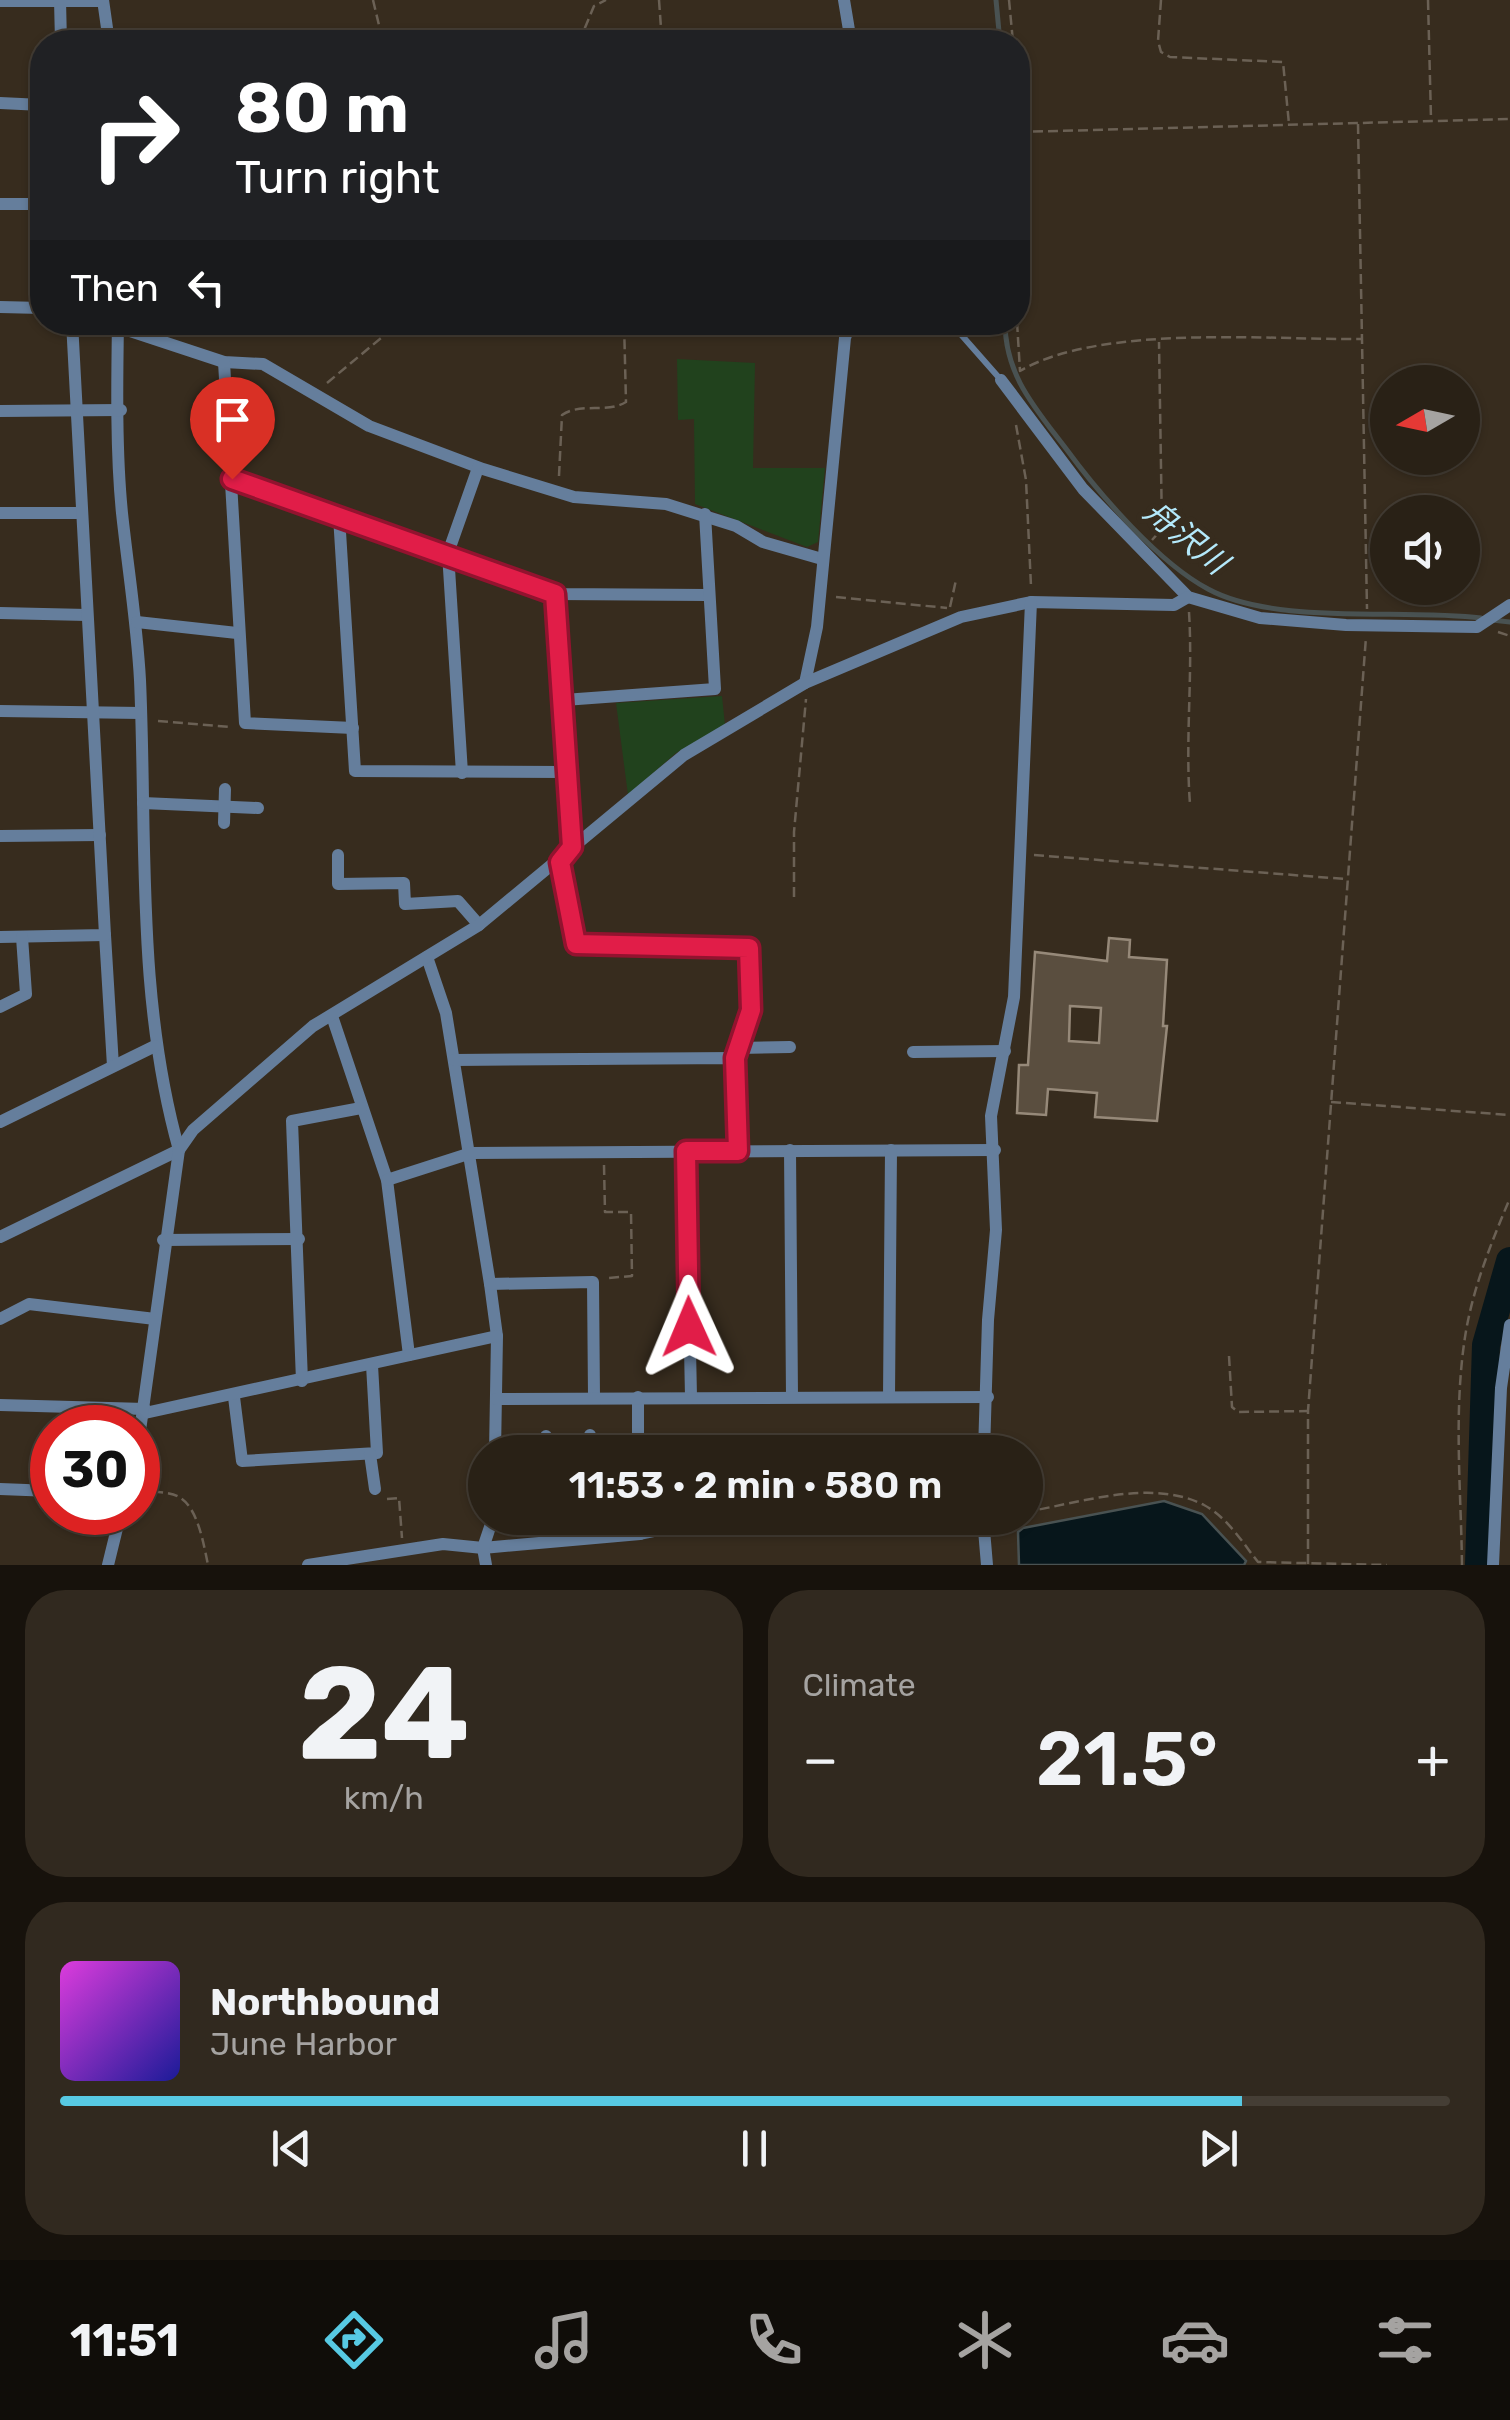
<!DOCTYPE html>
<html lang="en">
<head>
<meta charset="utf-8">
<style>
	:root { --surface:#292116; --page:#31291f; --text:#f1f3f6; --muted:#a5a3a1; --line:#453e35; --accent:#57c9e3 }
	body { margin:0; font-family:Rubik,"Noto Sans JP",sans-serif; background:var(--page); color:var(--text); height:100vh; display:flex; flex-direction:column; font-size:38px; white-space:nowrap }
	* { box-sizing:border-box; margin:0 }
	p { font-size:32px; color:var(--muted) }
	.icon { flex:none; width:55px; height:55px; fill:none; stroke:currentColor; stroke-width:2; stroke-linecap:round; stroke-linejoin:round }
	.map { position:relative; height:1565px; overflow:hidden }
	.details { display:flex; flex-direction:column; gap:25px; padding:25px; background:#17120c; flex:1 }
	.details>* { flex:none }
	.hud { position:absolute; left:30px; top:30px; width:1000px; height:305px; border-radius:40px; box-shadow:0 2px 8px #0004,0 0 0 2px var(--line); background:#202124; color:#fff; overflow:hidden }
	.needle { width:65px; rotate:261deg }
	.buttons { position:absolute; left:1370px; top:365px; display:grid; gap:20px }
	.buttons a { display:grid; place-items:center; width:110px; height:110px; border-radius:50%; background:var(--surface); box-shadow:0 2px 8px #0004,0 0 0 2px var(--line); font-size:50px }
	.speed { position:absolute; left:30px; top:1405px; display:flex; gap:20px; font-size:50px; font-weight:700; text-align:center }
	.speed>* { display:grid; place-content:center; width:130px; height:130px; border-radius:50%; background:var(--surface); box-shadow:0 2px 8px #0004,0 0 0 2px var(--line); line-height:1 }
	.speed .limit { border:15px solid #d22; background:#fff; color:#111 }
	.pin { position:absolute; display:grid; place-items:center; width:85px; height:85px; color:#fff; margin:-102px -42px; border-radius:50% 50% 50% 0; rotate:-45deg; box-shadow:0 0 10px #0007 }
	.pin .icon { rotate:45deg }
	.me { position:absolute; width:110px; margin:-55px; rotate:359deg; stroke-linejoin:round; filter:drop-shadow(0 0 8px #0008) }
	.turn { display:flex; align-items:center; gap:35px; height:210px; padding:0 40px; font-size:45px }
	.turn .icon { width:130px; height:130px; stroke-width:2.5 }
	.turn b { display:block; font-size:70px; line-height:85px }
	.then { display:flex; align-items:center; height:95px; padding:0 40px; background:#0003; gap:20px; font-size:38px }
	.big { font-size:75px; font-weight:600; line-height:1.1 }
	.details .widget { flex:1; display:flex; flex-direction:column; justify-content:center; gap:15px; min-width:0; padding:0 35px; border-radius:40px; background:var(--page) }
	.details .dial { align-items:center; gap:0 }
	.dial b { font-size:130px; line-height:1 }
	.song { display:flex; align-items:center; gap:30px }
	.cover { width:120px; height:120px; border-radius:15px; background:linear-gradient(135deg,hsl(300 70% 55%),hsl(240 70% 35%)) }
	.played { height:10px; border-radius:5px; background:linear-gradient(90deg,var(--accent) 85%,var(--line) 85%) }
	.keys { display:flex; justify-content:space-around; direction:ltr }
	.heat { display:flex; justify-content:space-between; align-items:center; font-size:55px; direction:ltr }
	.details .tiles { flex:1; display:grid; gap:25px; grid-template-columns:1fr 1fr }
	.widget:last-child { grid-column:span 2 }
	.trip { position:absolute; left:468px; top:1435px; width:575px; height:100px; border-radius:50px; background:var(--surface); box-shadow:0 2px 8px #0004,0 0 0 2px var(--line); font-weight:600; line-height:100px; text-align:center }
	.menu { display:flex; height:160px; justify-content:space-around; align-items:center; background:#100d09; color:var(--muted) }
	.menu .icon { width:70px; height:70px }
	.menu .selected { color:var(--accent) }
	.menu b { font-size:45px; color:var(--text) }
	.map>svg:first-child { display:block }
	.green { fill:#21421d }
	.water { fill:#07161b; stroke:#495252; stroke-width:2.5 }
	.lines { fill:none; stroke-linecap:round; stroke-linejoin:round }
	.stream { stroke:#495252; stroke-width:5 }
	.river { stroke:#07161b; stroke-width:28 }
	.building { fill:#5a4e3f; stroke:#968979; stroke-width:2.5; fill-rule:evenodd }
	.path { stroke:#6b6155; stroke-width:2.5; stroke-dasharray:10 5; stroke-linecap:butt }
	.service { stroke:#657e9c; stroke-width:6 }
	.minor { stroke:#657e9c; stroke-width:12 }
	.route-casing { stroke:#92132f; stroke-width:25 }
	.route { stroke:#e11d48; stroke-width:18 }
	.labels { text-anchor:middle; stroke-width:10; stroke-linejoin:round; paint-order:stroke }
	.water-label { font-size:32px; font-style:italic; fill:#b4e9fb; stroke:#372c1e }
</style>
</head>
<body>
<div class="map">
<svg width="1510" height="1565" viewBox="0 0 1510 1565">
	<rect width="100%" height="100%" fill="#372c1e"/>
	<g class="green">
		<path d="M677 359 755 363 753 468H825L818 542 807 547 695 504 694 419 678 420Z"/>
		<path d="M722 696 725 725 676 753 628 795 616 703Z"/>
	</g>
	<path class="water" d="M1164 1501 1202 1514 1246 1561 1244 1565H1019L1018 1532 1023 1528Z"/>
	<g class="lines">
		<g class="stream">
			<path d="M996 0 1000 42"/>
			<path d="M1005 322C1005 376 1036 409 1067 450 1100 495 1159 563 1208 589 1276 626 1403 608 1481 618"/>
			<path d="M1492 620 1510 622"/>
		</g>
		<path class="river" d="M1479 1565 1486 1345 1510 1261"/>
	</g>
	<path class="building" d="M1109 938 1130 940 1129 957 1167 960 1163 1026H1167L1157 1121 1095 1117 1097 1093 1048 1089 1046 1115 1017 1113 1019 1065H1028L1035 952 1107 961ZM1070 1006 1101 1008 1099 1043 1069 1041Z"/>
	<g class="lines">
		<g class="path">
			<path d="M373 0 383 42"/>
			<path d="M659 0 662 42"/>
			<path d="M1009 0 1013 42"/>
			<path d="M1161 0 1158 41 1161 52 1170 57 1283 62 1289 124"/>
			<path d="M1428 0 1431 119"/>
			<path d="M579 42 594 6 606 0"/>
			<path d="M1358 124 1367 609"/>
			<path d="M1018 132 1510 119"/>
			<path d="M1017 322 1020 371C1100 324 1268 340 1361 339"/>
			<path d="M327 383 381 338 390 322"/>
			<path d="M1016 425 1026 480 1031 586"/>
			<path d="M559 476 562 415C581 402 606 414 626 402L624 322"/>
			<path d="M1152 540 1162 529 1159 342"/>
			<path d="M836 597 947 608"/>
			<path d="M950 607 956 580"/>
			<path d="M1189 612C1193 676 1185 739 1190 804"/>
			<path d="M1498 632 1510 636"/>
			<path d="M158 721 230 727"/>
			<path d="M1034 855 1345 879"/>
			<path d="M794 897V832L806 699"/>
			<path d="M1331 1102 1510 1115"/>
			<path d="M604 1165 605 1212H631L632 1276 608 1278"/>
			<path d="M1229 1356 1232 1407 1238 1412 1308 1411"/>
			<path d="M138 1491C149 1492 169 1491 179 1497 198 1507 204 1546 208 1565"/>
			<path d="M387 1499 399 1498 402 1538"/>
			<path d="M1025 1512C1080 1503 1152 1478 1204 1505 1228 1518 1242 1542 1258 1562L1387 1565"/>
			<path d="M1308 1564V1411L1366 637"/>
			<path d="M1462 1565C1461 1488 1453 1408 1466 1331 1474 1285 1492 1241 1510 1198"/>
		</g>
		<path class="service" d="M950 322 1001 380"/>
		<g class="minor">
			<path d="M60 0 61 42"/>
			<path d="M103 0 109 42"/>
			<path d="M844 0 851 42"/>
			<path d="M0 1H103"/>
			<path d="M0 103 42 105"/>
			<path d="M0 204H42"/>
			<path d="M0 307 42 308"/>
			<path d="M118 322C117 383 116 453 122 513 128 569 137 624 140 680 147 838 136 997 179 1150"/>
			<path d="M118 327 224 362 263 364 369 426 483 469 574 497 666 504 736 526 763 542 822 559"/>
			<path d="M224 362 245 723 353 728"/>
			<path d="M1001 380 1083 489 1188 597 1260 618 1346 625 1477 627 1510 605"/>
			<path d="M0 411 121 410"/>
			<path d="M232 479 555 594 707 595"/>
			<path d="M0 513H80"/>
			<path d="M339 516 355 771 566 772"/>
			<path d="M555 594 572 847"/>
			<path d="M0 613 87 615"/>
			<path d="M137 622 237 633"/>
			<path d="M805 683 817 627 845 338 851 322"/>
			<path d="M564 700 715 689 705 514"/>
			<path d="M0 711 141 713"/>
			<path d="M462 773 448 553 478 468"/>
			<path d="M143 803 258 808"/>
			<path d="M224 823 225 789"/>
			<path d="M0 836 100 835"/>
			<path d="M338 855V884L404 883 405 904 458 901 479 925"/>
			<path d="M560 862 577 943 749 948 751 1010 735 1058"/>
			<path d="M105 935 113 1066"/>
			<path d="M0 937 105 935 72 322"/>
			<path d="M427 957 446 1013 490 1284 497 1336 495 1452"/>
			<path d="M0 1007 26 994 22 937"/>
			<path d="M332 1016 387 1180 409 1355"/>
			<path d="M738 1048 790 1047"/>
			<path d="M913 1052 1005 1051"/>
			<path d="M454 1060 735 1058 738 1151"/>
			<path d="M0 1122 155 1046"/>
			<path d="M790 1150 792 1396"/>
			<path d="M686 1151 691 1397"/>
			<path d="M387 1180 471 1153 995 1150"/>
			<path d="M0 1237 179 1150"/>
			<path d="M163 1240 299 1239"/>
			<path d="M490 1284 593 1282 594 1397"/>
			<path d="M0 1319 29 1304 155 1319"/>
			<path d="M302 1381 292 1121 361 1108"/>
			<path d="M234 1397 242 1461 377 1453 372 1365"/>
			<path d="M638 1397V1452"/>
			<path d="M889 1397 891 1150"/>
			<path d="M496 1399 988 1397"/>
			<path d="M0 1405 145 1409"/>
			<path d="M145 1413 497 1336"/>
			<path d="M546 1436V1452"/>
			<path d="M138 1445 179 1150 193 1130 313 1026 479 925 684 755 805 683 961 617 1031 602 1174 605 1188 597"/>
			<path d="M590 1452V1435"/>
			<path d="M984 1452 988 1320 996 1230 991 1116 1014 997 1031 602"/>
			<path d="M370 1454 375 1489"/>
			<path d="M0 1489 52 1491"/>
			<path d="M639 1518 640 1534"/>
			<path d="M983 1518 987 1565"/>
			<path d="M108 1565 121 1512"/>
			<path d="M308 1565 443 1544 483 1548 640 1534 717 1518"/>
			<path d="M486 1565 483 1548 493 1518"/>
			<path d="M1493 1565 1501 1388 1510 1325"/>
		</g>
	</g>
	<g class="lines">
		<defs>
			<path id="route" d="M232 479 555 594 572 847 560 862 576 944 749 948 751 1010 735 1058 738 1151H686L689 1327"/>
		</defs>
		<use href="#route" class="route-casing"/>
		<use href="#route" class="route"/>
	</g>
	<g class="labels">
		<g class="water-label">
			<text transform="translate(1186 537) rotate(39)" y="11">舟沢川</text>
		</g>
	</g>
</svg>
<div class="buttons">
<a><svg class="needle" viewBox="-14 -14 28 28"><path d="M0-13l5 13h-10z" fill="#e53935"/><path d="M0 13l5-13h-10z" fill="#a5a3a1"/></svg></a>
<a><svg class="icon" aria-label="sound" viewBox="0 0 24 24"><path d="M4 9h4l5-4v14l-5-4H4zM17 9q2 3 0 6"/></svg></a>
</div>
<div class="speed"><div class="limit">30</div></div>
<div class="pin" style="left:232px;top:479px;background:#d93025"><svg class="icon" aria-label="arrive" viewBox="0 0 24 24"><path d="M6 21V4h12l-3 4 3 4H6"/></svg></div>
<svg class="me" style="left:689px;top:1327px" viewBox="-20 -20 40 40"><path d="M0-17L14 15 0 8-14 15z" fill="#e11d48" stroke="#fff" stroke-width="4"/></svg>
<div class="trip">11:53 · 2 min · 580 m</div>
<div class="hud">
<div class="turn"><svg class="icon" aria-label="right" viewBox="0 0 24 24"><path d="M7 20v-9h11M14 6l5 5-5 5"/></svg><div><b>80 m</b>Turn right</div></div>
<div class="then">Then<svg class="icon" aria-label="left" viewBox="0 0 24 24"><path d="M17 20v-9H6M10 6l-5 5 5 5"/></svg></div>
</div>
</div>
<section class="details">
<div class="tiles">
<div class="widget dial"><b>24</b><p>km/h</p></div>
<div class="widget"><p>Climate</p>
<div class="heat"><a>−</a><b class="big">21.5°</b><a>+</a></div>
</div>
<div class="widget">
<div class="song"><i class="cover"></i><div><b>Northbound</b><p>June Harbor</p></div></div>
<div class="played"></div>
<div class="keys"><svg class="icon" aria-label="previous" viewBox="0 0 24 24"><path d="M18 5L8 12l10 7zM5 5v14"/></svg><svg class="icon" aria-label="pause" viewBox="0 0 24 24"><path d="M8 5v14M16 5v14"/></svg><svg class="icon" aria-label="next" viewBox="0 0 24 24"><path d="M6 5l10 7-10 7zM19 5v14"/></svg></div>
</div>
</div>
</section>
<nav class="menu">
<b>11:51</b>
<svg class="icon selected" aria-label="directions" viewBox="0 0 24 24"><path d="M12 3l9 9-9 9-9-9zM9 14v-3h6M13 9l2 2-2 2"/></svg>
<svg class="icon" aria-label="music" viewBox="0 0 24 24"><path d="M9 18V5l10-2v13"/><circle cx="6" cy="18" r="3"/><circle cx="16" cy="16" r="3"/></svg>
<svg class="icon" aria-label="phone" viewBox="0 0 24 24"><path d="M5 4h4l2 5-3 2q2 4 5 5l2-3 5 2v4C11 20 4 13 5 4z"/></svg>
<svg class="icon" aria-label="climate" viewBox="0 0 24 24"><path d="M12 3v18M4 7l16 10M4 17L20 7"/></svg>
<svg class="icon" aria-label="car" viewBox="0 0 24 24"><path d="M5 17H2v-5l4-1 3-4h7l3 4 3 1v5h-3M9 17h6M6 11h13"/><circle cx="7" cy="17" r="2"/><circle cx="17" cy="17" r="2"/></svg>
<svg class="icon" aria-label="filters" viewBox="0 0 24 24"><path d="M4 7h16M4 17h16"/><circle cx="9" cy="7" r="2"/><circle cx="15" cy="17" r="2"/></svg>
</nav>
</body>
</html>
